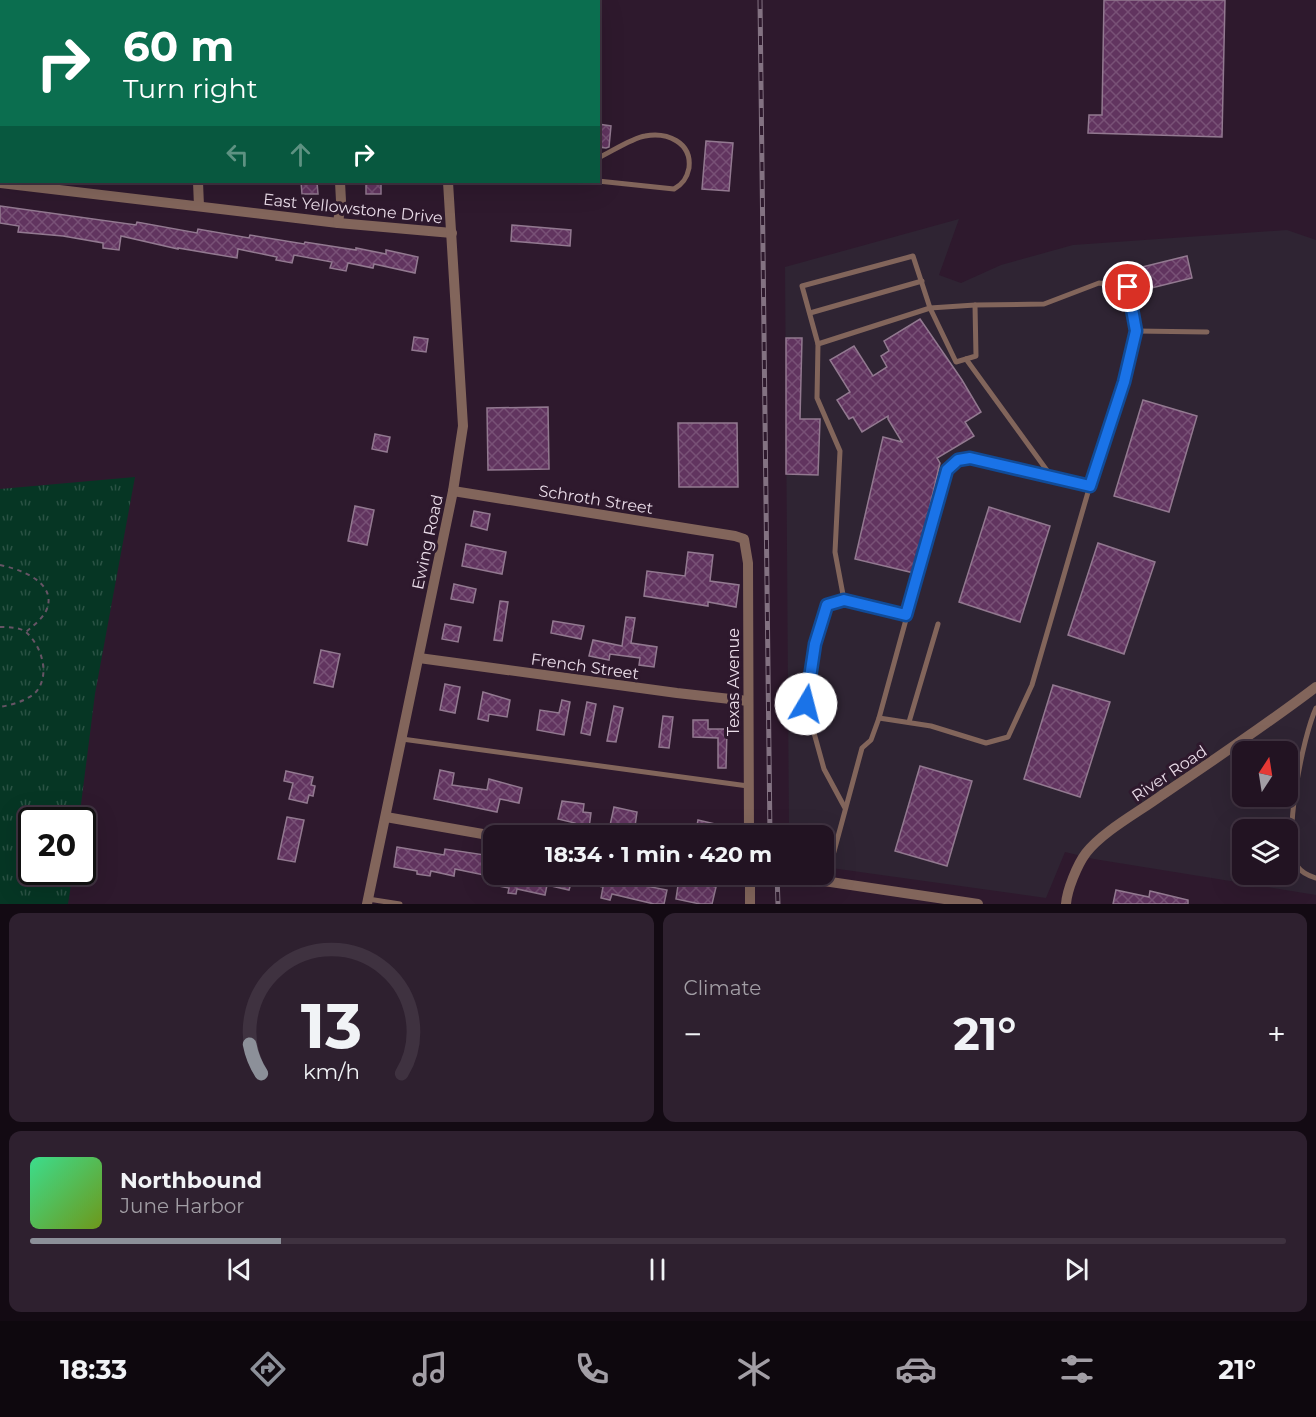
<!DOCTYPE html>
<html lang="en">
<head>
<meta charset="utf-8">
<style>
	:root { --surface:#221322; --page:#2e202f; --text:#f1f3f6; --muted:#a29ea5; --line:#3f3240; --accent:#8c9099 }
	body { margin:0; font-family:Montserrat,sans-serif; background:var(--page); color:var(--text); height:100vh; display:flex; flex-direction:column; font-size:22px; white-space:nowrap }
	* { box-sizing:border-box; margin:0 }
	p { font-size:20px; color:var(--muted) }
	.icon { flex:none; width:33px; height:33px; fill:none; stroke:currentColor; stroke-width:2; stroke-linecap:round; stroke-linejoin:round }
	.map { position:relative; height:904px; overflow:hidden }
	.panel { display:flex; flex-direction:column; gap:9px; padding:9px; background:#130a13; flex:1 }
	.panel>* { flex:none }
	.banner { position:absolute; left:0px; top:0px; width:600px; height:183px; box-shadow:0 6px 24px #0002,0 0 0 2px var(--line); background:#0b6e4f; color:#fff; overflow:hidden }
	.needle { width:39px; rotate:12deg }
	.controls { position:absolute; left:1232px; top:741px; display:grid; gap:12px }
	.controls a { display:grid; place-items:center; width:66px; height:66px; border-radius:12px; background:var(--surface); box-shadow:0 6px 24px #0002,0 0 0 2px var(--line); font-size:30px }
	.speed { position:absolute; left:18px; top:807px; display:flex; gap:12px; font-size:30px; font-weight:700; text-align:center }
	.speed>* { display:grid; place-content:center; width:78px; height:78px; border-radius:50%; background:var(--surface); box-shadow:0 6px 24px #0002,0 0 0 2px var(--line); line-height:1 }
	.speed .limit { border:3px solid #111; border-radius:9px; background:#fff; color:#111 }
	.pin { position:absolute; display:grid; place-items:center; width:51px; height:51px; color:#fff; margin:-26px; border:3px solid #fff; border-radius:50%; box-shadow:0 2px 6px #0007 }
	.me { position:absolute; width:66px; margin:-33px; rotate:8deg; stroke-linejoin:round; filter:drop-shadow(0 0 4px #0008) }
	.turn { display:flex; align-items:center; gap:21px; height:126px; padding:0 24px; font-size:27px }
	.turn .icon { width:78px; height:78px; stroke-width:2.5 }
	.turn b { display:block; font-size:42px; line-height:51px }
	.lanes { display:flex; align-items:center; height:57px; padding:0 24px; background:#0003; justify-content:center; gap:30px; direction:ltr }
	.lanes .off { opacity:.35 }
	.big { font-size:45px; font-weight:700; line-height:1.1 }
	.panel .tile { flex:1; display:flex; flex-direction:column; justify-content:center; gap:9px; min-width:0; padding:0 21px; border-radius:12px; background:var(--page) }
	.panel .dial { align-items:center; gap:0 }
	.dial svg { height:156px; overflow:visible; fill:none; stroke:var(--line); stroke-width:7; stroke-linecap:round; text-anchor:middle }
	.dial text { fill:var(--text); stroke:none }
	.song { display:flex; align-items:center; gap:18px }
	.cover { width:72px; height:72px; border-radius:9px; background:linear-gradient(135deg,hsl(150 70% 55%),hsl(80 70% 35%)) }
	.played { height:6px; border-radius:3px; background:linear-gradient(90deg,var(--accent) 20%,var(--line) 20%) }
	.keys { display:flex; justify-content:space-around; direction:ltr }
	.heat { display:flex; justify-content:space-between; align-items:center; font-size:33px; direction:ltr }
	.panel .tiles { flex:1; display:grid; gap:9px; grid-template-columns:1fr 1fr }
	.tile:last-child { grid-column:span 2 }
	.trip { position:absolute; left:483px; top:825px; width:351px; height:60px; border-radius:12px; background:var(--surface); box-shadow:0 6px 24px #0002,0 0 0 2px var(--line); font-weight:700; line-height:60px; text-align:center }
	.menu { display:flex; height:96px; justify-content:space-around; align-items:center; background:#0e080e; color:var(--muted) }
	.menu .icon { width:42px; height:42px }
	.menu .active { color:var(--accent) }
	.menu b { font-size:27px; color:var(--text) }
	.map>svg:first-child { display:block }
	.industrial { fill:#2f2433; fill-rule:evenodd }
	.park { fill:url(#park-tufts) }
	.building { fill:url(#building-cross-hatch); stroke:#927990; stroke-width:1.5 }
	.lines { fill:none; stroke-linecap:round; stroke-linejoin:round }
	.path { stroke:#665465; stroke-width:2; stroke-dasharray:4.5 4.5; stroke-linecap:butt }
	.lane { stroke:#82655b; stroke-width:5 }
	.street { stroke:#82655b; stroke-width:10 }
	.rail-casing { stroke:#837282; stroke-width:5 }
	.rail { stroke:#2e192d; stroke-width:3; stroke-dasharray:9; stroke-linecap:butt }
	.route-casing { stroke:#114b97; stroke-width:15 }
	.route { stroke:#1a73e8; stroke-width:10 }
	.labels { text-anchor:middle; stroke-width:6; stroke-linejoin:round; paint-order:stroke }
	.street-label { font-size:16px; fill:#eadce9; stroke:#2e192d }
</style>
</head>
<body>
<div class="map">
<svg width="1316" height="904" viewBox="0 0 1316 904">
	<defs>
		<pattern id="park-tufts" width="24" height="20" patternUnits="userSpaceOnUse" patternTransform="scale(1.5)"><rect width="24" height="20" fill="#063624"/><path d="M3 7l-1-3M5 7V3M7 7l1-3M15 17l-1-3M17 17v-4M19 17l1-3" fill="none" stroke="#2a5244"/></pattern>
		<pattern id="building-cross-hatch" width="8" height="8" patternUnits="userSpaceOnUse" patternTransform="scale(1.5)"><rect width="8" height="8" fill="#61345f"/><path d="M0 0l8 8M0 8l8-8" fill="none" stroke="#785176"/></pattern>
	</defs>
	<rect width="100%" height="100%" fill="#2e192d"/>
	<path class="industrial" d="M959 219 939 275 961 283 1001 265 1073 245 1287 230 1316 240V895L1094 859 1065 852 1046 898 824 867V836L789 835 785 267ZM1242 752H1287V796H1242ZM1242 830H1287V874H1242Z"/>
	<path class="park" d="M135 477 95 694 79 820H32V872H73L68 904H0V489Z"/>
	<g class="building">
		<path d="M1104 0H1225L1222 137 1088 133 1089 115H1102Z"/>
		<path d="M598 124 611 126 609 147 606 148 598 147Z"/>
		<path d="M706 141 733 143 729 191 702 189Z"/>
		<path d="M301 182H317L318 194H302Z"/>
		<rect x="366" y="182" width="15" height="12"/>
		<path d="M0 206 136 225 137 222 197 233 198 229 249 238 250 235 304 244 305 242 356 250V248L386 254V250L418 257 415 273 374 264 373 268 348 263 346 271 330 268 332 262 294 255 292 263 276 260 277 257 238 249 237 258 178 248V249L121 236 119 250 103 248V243L63 236 18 232 19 226 0 223Z"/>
		<path d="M512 225 571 230 570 246 511 241Z"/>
		<path d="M1187 256 1192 278 1143 290 1138 268Z"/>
		<path d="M920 319 962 380 981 412 965 422 974 436 937 458 940 463 914 573 855 559 883 437 902 442 888 419V416L862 432 853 417 849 419 837 400 850 392 830 360 854 346 873 376 887 367 881 356 889 351 884 341Z"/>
		<path d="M414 337 428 339 426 352 412 350Z"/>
		<path d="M786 338H802L800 419H820L818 475 786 474Z"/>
		<path d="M1143 400 1197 416 1169 512 1114 496Z"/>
		<path d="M548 407 549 469 488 470 487 408Z"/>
		<path d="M678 423H737L738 487H679Z"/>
		<path d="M375 434 390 437 387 452 372 449Z"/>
		<path d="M355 506 374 510 367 545 348 541Z"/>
		<path d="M989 507 1050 526 1020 622 959 602Z"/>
		<path d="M474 511 490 514 487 530 471 526Z"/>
		<path d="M1098 543 1155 562 1124 654 1068 635Z"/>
		<path d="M466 544 506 552 502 574 462 566Z"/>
		<path d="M688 552 713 555 710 581 739 585 736 607 708 602V606L644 596 647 571 685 576Z"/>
		<path d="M454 584 476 589 473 603 451 599Z"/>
		<path d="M500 601 508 602 502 641 494 640Z"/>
		<path d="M626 617 635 618 631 643 657 647 654 667 639 665 640 658 610 654 609 660 589 656 593 640 622 646Z"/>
		<path d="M553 621 584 626 581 639 551 633Z"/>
		<path d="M445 624 461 627 458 642 442 639Z"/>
		<path d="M321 650 340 654 333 687 314 683Z"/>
		<path d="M445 684 460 687 455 713 440 710Z"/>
		<path d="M1053 685 1110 702 1080 797 1024 779Z"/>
		<path d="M483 692 510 700 507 717 489 714 488 721 478 719Z"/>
		<path d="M562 700 570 702 564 735 537 730 540 710 559 713Z"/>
		<path d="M587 702 596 704 590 735 581 733Z"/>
		<path d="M614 706 623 708 616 742 607 741Z"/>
		<path d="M663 716 673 717 669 748 659 747Z"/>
		<path d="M693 720H708V729H727L726 768H718V738L693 737Z"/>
		<path d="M920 766 972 781 947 866 895 851Z"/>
		<path d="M440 770 454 773 452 785 487 790 489 779 522 788 519 803 500 799 497 812 434 799Z"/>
		<path d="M286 771 313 777 311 785 315 786 313 796 309 795 307 803 289 799 293 783 284 781Z"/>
		<path d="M562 801 584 804 583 812 591 813 589 828 575 826V823L558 819Z"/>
		<path d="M614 807 637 812 634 833 609 830Z"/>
		<path d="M287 817 304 820 295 862 278 859Z"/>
		<path d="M698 820 741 830V836H695Z"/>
		<path d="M397 847 444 855 445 849 485 855 484 857 494 859V874H592L605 877 606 875 615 877V880L667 890 664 904H654L612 894 610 900 601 898 603 887 572 880 569 890 547 885 545 895 517 889 516 894 508 893 509 888 488 884 489 876 455 869 454 876 431 871 430 876 417 874V871L394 867Z"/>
		<path d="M679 879 716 887 712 904H700L676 899Z"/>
		<path d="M1116 890 1149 897 1150 891 1188 900V904H1113Z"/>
	</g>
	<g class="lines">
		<g class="path">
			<path d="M0 565C20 569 59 583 46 611 42 619 33 626 26 632"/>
			<path d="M0 627C8 627 21 627 27 633 42 647 51 676 35 693 26 701 11 705 0 707"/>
		</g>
		<g class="lane">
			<path d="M598 158C611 152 632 138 645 136 667 132 692 142 689 168 687 178 683 184 674 189L598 181"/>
			<path d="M810 313 922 281"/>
			<path d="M1136 331 1207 332"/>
			<path d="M818 344 930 308 975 305 1044 304 1099 283 1128 287 1136 331 1124 382 1093 475 1032 685 1008 737 986 743 931 726 879 718"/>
			<path d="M966 359 1051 476"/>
			<path d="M844 600 835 552 840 451 817 398 818 344 802 286 913 256 930 308 956 362 976 356 975 305"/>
			<path d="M1316 708C1303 736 1282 839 1297 866 1302 873 1309 876 1316 878"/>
			<path d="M909 722 938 624"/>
			<path d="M402 739 748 786"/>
			<path d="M845 808 824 769 806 704 815 644 827 605 844 600 906 615"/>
			<path d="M826 881 862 748 871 740 879 718 947 470 958 460 970 458 1090 486"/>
			<path d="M368 899 400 904"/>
		</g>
		<g class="street">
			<path d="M185 0V2"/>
			<path d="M327 0V2"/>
			<path d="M434 0V2"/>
			<path d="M46 2V0"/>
			<path d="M198 182 199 206"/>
			<path d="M0 183 338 223 452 233"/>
			<path d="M338 223 341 201 340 182"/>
			<path d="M453 491 735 536 744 539 748 563 749 836"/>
			<path d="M419 658 677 693 748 701"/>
			<path d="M386 817 494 836"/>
			<path d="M750 874V904"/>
			<path d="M777 874 978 904"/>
			<path d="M367 904 453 491 463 426 448 182"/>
			<path d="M1066 904C1067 890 1077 865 1086 853 1103 831 1139 812 1162 795 1214 760 1266 725 1316 687"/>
		</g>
		<defs>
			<g id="rail">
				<path d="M760 0 770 836"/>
				<path d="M777 874 778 904"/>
			</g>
		</defs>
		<use href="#rail" class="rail-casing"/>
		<use href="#rail" class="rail"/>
	</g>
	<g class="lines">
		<defs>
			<path id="route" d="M806 704 815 644 827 605 844 600 906 615 947 470 958 460 970 458 1090 486 1124 382 1136 331 1128 287"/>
		</defs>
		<use href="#route" class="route-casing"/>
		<use href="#route" class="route"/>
	</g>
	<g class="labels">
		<g class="street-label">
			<text transform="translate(353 208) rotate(6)" y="6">East Yellowstone Drive</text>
			<text transform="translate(596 499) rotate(9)" y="6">Schroth Street</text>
			<text transform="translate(427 542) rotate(-78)" y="6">Ewing Road</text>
			<text transform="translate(585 666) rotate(8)" y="6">French Street</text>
			<text transform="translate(733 682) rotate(-90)" y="6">Texas Avenue</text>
			<text transform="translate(1169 773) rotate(-34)" y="6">River Road</text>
		</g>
	</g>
</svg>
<div class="controls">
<a><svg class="needle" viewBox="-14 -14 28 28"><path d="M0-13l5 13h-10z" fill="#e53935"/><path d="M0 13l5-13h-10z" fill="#a29ea5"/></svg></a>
<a><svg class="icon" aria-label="layers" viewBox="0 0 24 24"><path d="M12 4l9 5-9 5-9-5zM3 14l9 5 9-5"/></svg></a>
</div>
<div class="speed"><div class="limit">20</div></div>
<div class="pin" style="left:1128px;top:287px;background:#d93025"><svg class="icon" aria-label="arrive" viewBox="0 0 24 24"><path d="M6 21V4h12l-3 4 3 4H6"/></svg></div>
<svg class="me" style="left:806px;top:704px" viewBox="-20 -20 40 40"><circle r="19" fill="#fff"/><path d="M0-13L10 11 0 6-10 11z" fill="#1a73e8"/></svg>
<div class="trip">18:34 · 1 min · 420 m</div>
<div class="banner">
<div class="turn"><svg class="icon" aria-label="right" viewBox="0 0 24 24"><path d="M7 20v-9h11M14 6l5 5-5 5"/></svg><div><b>60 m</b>Turn right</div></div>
<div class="lanes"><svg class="icon off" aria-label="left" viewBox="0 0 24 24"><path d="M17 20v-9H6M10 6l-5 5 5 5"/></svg><svg class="icon off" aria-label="ahead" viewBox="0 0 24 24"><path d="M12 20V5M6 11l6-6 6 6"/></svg><svg class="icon" aria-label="right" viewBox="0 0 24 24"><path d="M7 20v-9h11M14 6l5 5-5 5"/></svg></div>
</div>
</div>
<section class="panel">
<div class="tiles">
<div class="tile dial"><svg viewBox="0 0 100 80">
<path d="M14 69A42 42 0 1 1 86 69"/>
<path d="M14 69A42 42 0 0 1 8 54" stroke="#8c9099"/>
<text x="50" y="56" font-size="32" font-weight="700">13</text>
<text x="50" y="72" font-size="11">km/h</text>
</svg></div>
<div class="tile"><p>Climate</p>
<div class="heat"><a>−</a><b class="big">21°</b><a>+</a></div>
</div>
<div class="tile">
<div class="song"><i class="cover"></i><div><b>Northbound</b><p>June Harbor</p></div></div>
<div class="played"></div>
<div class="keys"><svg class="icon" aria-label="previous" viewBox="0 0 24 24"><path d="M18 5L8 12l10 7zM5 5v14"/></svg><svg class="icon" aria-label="pause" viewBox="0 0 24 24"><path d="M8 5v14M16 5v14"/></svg><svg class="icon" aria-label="next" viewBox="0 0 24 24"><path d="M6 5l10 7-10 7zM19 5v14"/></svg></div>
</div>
</div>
</section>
<nav class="menu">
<b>18:33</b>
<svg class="icon active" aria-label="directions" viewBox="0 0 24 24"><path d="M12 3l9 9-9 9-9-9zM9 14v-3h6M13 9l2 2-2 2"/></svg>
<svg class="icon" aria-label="music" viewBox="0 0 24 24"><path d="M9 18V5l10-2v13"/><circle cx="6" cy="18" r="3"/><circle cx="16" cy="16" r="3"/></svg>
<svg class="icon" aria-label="phone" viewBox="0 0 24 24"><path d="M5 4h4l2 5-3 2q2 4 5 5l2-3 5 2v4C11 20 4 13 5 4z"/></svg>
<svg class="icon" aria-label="climate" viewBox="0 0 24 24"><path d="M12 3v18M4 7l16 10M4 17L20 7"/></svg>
<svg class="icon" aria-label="car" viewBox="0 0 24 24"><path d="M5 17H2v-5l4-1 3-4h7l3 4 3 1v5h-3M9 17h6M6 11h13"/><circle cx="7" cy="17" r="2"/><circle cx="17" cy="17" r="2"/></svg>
<svg class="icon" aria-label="filters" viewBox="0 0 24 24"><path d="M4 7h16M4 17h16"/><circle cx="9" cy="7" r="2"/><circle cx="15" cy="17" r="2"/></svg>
<b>21°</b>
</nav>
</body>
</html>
